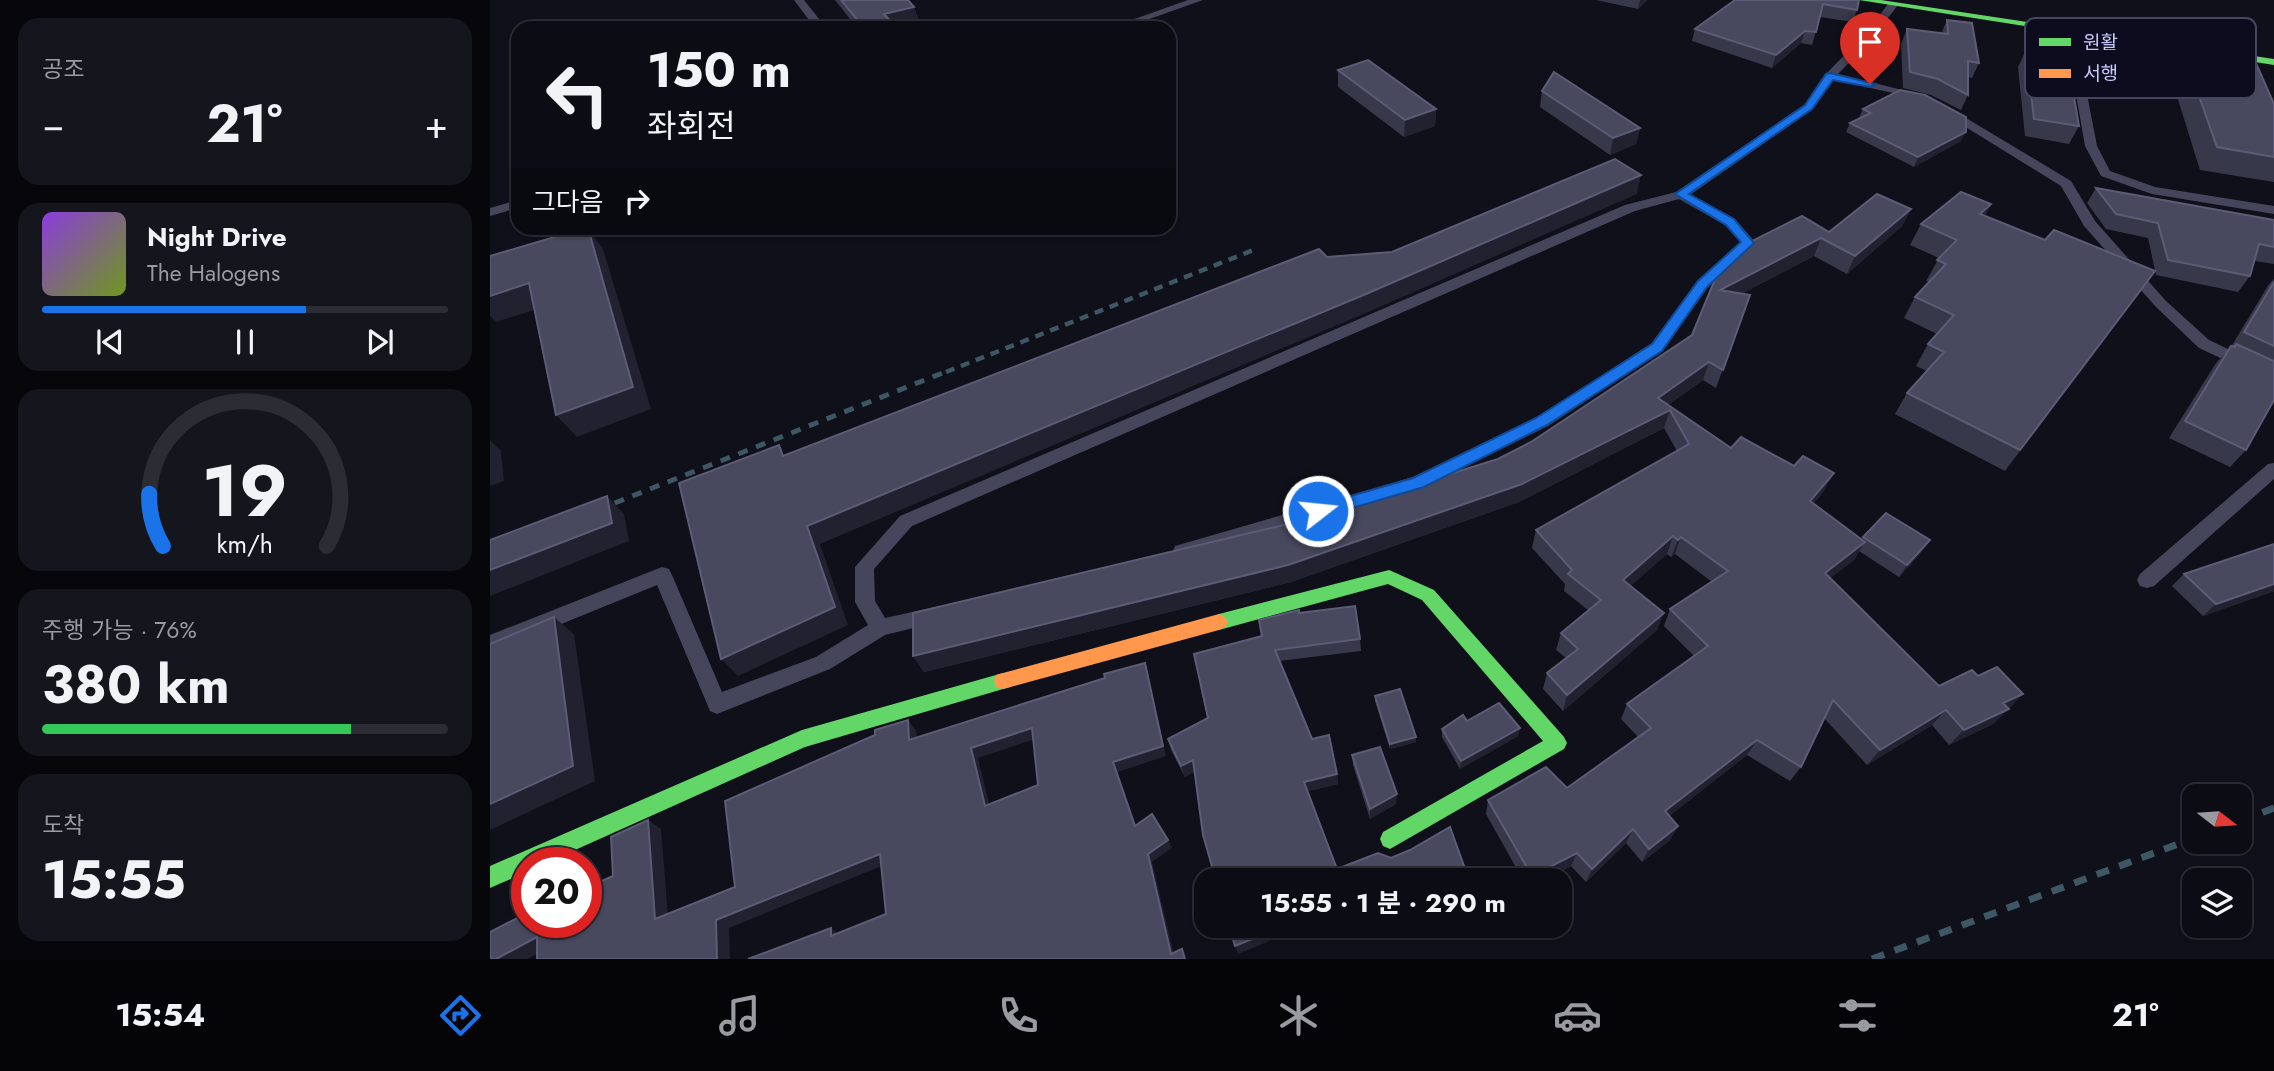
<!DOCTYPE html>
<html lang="ko">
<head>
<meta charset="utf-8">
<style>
	:root { --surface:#0c0c14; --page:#15151d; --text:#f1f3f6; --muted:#9a9ba0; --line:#2c2c34; --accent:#1a73e8 }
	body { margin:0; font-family:Jost,"Noto Sans KR",sans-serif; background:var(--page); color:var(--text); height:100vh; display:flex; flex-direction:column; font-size:26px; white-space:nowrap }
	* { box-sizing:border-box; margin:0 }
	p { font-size:23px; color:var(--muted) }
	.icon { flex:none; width:38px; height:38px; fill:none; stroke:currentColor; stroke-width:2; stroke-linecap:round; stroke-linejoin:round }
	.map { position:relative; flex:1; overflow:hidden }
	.sheet { display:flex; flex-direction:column; gap:18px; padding:18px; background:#07070b; width:490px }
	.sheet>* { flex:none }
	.top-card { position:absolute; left:21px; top:21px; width:665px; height:214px; border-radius:21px; box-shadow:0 2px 5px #0004,0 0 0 2px var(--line); background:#0c0c14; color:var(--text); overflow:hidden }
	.needle { width:46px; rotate:107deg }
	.tools { position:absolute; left:1692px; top:784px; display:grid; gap:14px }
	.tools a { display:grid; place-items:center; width:70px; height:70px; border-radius:14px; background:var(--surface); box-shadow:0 2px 5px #0004,0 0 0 2px var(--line); font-size:35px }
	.speed { position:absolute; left:21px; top:847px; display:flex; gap:14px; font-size:35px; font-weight:700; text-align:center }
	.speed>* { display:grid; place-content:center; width:91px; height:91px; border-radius:50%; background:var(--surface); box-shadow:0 2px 5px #0004,0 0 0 2px var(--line); line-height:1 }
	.speed .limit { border:10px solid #d22; background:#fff; color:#111 }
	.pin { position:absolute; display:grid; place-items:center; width:60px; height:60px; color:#fff; margin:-72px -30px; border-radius:50% 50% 50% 0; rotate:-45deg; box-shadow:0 0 7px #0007 }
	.pin .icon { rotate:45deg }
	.me { position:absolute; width:77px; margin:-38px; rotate:74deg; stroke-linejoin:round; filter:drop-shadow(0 0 5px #0008) }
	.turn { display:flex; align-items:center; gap:24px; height:147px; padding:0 21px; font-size:32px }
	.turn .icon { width:91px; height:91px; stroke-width:2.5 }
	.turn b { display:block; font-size:49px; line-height:60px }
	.then { display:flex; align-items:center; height:66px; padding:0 21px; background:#0003; gap:14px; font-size:26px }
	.big { font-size:52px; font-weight:700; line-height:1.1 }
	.sheet .card { flex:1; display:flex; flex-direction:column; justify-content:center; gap:10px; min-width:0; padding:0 24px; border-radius:21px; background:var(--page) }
	.sheet .dial { align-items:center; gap:0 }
	.dial svg { height:182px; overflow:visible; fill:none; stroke:var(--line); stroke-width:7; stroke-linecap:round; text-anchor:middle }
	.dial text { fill:var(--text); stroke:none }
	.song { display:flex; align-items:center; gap:21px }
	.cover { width:84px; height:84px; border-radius:10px; background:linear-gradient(135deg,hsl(270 70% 55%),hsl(80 70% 35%)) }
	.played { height:7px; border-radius:4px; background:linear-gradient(90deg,var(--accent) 65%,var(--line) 65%) }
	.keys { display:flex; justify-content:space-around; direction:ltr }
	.heat { display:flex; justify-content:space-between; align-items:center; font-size:38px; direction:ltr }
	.charge { height:10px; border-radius:5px; background:linear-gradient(90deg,#34c759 76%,var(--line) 0) }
	.trip { position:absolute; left:704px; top:868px; width:378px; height:70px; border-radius:21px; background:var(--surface); box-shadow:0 2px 5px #0004,0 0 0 2px var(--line); font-weight:700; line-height:70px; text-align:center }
	.tabs { display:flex; height:112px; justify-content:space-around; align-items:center; background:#050508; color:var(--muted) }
	.tabs .icon { width:49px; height:49px }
	.tabs .on { color:var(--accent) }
	.tabs b { font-size:32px; color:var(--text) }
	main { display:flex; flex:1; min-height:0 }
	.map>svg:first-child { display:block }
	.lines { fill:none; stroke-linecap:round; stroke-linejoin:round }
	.lane { fill:#45465b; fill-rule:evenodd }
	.fast { fill:#63d668; fill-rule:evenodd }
	.slow { fill:#ff974d; fill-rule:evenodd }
	.rail-far2 { stroke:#3d5764; stroke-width:4.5; stroke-dasharray:9 7; stroke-linecap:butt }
	.rail-far1 { stroke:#3d5764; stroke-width:5; stroke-dasharray:10 9; stroke-linecap:butt }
	.rail { stroke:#3d5764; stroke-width:7; stroke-dasharray:13 11; stroke-linecap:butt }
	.wall { fill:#38384b }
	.shaded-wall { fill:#21212f }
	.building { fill:#48485e; stroke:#5c5c77; stroke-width:2; fill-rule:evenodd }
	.route { fill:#1a73e8; stroke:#114b97; stroke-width:2 }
	.key { fill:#0d0c1e; stroke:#464562; stroke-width:2 }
	.key-label { font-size:19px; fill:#cac9ff }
</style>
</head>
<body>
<main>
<section class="sheet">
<div class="card"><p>공조</p>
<div class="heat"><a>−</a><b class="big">21°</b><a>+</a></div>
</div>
<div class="card">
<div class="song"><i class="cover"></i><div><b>Night Drive</b><p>The Halogens</p></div></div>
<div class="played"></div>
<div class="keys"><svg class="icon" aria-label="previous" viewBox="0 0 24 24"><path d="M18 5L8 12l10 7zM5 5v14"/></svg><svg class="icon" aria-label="pause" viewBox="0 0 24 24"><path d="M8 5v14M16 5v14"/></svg><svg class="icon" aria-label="next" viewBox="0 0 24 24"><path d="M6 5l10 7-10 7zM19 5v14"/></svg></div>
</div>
<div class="card dial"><svg viewBox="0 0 100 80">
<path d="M14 69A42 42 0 1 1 86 69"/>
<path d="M14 69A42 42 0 0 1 8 46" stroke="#1a73e8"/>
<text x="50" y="56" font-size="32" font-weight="700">19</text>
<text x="50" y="72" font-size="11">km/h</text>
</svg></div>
<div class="card"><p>주행 가능 · 76%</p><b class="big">380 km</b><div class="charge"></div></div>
<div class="card"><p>도착</p><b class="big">15:55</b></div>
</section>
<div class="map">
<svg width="1784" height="959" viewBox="0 0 1784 959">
	<rect width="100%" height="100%" fill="#10101a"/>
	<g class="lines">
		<g class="lane">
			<path d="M304 0H314L333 24 353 19 358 22 343 28H325Z"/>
			<path d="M698 0H713L634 28H619Z"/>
			<path d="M1399 3 1408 5 1381 40 1348 74 1436 96V100L1343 80 1323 109 1200 195 1245 219 1265 242 1218 287 1172 351 1058 426 934 487 692 558 685 556 683 551 685 546 692 544 923 477 1046 418 1162 343 1208 281 1250 242 1235 225 1189 199 1145 211 422 526 384 569 385 601 395 618 445 607 452 609 455 615 452 621 395 635 340 669 227 714 220 711 167 585 0 653V635L172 567 179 569 182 575 232 692 326 657 378 625 365 602V567L410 516 1135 205 1186 192 1315 105 1336 74 1373 36Z"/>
			<path d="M1580 29 1585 32 1607 146 1620 171 1665 187 1784 206V214L1662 194 1611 176 1595 146 1575 32Z"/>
			<path d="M1453 109H1461L1581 181 1605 221 1676 301 1719 340 1784 371V383L1709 348 1666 307 1594 226 1571 186 1453 113Z"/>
			<path d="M28 200V208L0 216V208Z"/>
			<path d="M1784 463V479L1664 586 1657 588 1650 586 1647 580 1650 574 1778 464Z"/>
		</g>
		<g class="fast">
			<path d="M1369 0H1391L1784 59V65Z"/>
			<path d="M899 570 944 590 1074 737 1077 743 1074 749 900 849 893 846 890 839 893 832 1053 741 932 600 898 584 729 630 723 627 720 622 723 617 729 614Z"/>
			<path d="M513 673 520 675 522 681 520 687 315 747 56 863H37V872L0 888V866L312 730Z"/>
		</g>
		<path class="slow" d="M729 614 735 617 738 622 735 627 729 630 513 689 506 687 504 681 506 675 513 673Z"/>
		<path class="rail-far2" d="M456 372 766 249"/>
		<path class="rail-far1" d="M107 510 460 370"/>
		<g class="rail">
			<path d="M1750 821 1784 808"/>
			<path d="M1382 959 1704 838"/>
		</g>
	</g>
	<g class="wall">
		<path d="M345 0H418L424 7 429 22 407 28H367Z"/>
		<path d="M1106 0H1157L1148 9Z"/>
		<path d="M1245 0H1369L1367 10 1363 22 1330 17 1322 45 1311 43 1282 68 1202 41 1205 29Z"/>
		<path d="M1457 20 1489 63 1482 78 1478 77V95L1471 110 1441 95 1413 88 1411 44 1417 29 1451 34Z"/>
		<path d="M1690 42 1784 104V182L1710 170 1677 64Z"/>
		<path d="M1536 50 1589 126 1579 144 1535 136 1528 67Z"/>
		<path d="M848 70 946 109 945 126 914 137 848 87Z"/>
		<path d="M1052 91 1150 128 1146 144 1120 155 1050 107Z"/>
		<path d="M1373 109 1471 141 1424 167 1356 132 1360 123 1369 118Z"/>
		<path d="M1606 188 1784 220V264L1765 261 1760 276 1748 292 1666 275 1658 238 1616 229 1597 203Z"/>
		<path d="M1501 204 1495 216 1555 240 1665 271 1515 471 1405 414 1417 393 1437 371 1426 366 1438 344 1447 334 1414 318 1425 297 1439 282 1436 281 1449 258 1420 245 1431 224Z"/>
		<path d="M1421 209 1412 226 1357 274 1324 256 1251 294 1260 295 1226 388 1213 380 1178 405 1241 448 1334 491 1324 503 1371 540 1373 537 1431 553 1409 577 1369 551 1364 560 1340 578 1449 686 1488 676 1533 694 1503 724 1459 745 1442 725 1377 765 1334 718 1311 767 1300 781 1257 755 1179 816 1188 826 1180 840 1152 862 1136 843 1096 882 1081 866 1054 880H1033L996 814 998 800 1077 788 1148 737 1131 719 1137 704 1204 656 1174 626 1180 609 1222 582 1185 554 1181 557 1177 554 1140 586 1167 630 1073 711 1053 689 1057 673 1076 658 1066 650 1071 633 1098 610 1074 591 1075 584 1042 548 1046 530 1187 451 1174 428 1029 502 801 582 434 672 423 656 802 523 1008 459 1041 442 1202 335 1230 267 1339 232Z"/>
		<path d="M1784 279V400L1756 450 1740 467 1679 438 1726 363 1741 347 1779 284Z"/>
		<path d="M1784 544V591L1713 616 1682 586 1694 574Z"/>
		<path d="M809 613 870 639 871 651 789 661 822 739 847 774 848 784 818 791 847 869 979 880H726L705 771 695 777 681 750 678 739 718 718 772 636Z"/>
		<path d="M885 696 926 737V742L900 749 885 701Z"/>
		<path d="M977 721 1030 728 1028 736 970 769 952 737V729Z"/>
		<path d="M862 755 906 804 880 819 863 765Z"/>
	</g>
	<g class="shaded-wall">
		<path d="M1150 0H1157L1148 9Z"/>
		<path d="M424 7 429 22 406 28 394 14Z"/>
		<path d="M1315 31 1311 43 1282 68 1286 55Z"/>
		<path d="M946 109 945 126 914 137 915 120Z"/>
		<path d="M1150 128 1146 144 1120 155 1123 138Z"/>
		<path d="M1476 132 1471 141 1424 167 1428 157Z"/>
		<path d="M1151 175 1147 194 876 313 330 544 358 625 248 676 231 659 317 526Z"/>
		<path d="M1501 204 1490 225V214Z"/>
		<path d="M1421 209 1412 226 1357 274 1365 256Z"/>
		<path d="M98 228 113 249 161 409 87 437 66 415Z"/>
		<path d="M1331 238 1324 256 1224 308 1230 290Z"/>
		<path d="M39 283 57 306 6 322 0 316V296Z"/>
		<path d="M1219 362 1213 380 1163 416 1168 398Z"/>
		<path d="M1180 410 1174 428 1029 502 801 582 434 672 423 656Z"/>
		<path d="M0 440 11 451 14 481 0 486Z"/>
		<path d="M1344 473 1334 491 1311 518 1320 501Z"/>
		<path d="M117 496 134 514 139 541 0 596V570Z"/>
		<path d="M1183 536 1177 554 1128 597 1133 580Z"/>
		<path d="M1191 537 1185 554 1181 557 1188 540Z"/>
		<path d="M1440 540 1431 553 1409 577 1417 565Z"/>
		<path d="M1375 542 1364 560 1325 590 1335 573Z"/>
		<path d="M1784 584V591L1713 616 1726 604Z"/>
		<path d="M1174 613 1167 630 1073 711 1077 695Z"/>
		<path d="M64 617 84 634 105 781 0 830V804Z"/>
		<path d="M655 663 658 674 676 756 628 772 649 835 645 826 623 762Z"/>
		<path d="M1533 694 1517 710 1513 703Z"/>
		<path d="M1519 709 1503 724 1459 745 1474 730Z"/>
		<path d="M1456 710 1442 725 1377 765 1390 750Z"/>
		<path d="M418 720 426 730 428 750 419 740Z"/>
		<path d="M542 728 548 738 488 758 502 815 495 806 481 748Z"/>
		<path d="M1030 728 1028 736 970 769 971 761Z"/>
		<path d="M926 737V742L900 749V744Z"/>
		<path d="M1267 740 1257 755 1168 825 1175 811Z"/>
		<path d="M703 760 707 770 695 777 691 766Z"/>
		<path d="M847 774 848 784 816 792 814 782Z"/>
		<path d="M907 794 906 804 880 819V809Z"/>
		<path d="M158 820 171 829 179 927 165 919Z"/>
		<path d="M1188 826 1180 840 1152 862 1159 849Z"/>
		<path d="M1143 829 1136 843 1096 882 1102 869Z"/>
		<path d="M678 840 682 848 662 862 685 959 681 954 658 854Z"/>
		<path d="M1087 853 1081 866 1054 880H1041L1042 876Z"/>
		<path d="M390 854 399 863 239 928 240 959H227L226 920Z"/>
		<path d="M795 926H816L748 954 745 946Z"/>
		<path d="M341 928 351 936H341Z"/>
		<path d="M47 937 64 945 37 959H6Z"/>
	</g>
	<g class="building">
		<path d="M351 0H418L424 7 394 14 407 28H374Z"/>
		<path d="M1245 0H1369L1367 10 1333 4 1326 32 1315 31 1286 55 1205 29Z"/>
		<path d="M1457 20 1482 23 1489 63 1478 61V95L1448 79 1420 72 1417 29 1458 34Z"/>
		<path d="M1690 42 1761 52 1784 104V157L1727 147Z"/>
		<path d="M1536 50 1577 56 1589 126 1544 119Z"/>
		<path d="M878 60 946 109 915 120 848 70Z"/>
		<path d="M1064 72 1150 128 1123 138 1052 91Z"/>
		<path d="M1410 90 1435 95 1476 117V132L1428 157 1360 123 1381 113 1373 109Z"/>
		<path d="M1125 159 1151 175 876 294 317 526 345 607 231 659 189 483 289 445 293 456 829 249 837 257 902 252Z"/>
		<path d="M1606 188 1784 220V247L1769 244 1760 276 1678 260 1668 223 1626 214Z"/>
		<path d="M1471 192 1501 204 1490 214 1555 240 1564 230 1665 271 1530 450 1417 393 1454 352 1438 344 1464 315 1425 297 1456 264 1447 260 1467 240 1431 224Z"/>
		<path d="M1387 194 1421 209 1365 256 1331 238 1230 290 1260 295 1233 370 1219 362 1168 398 1241 448 1251 437 1304 466 1313 456 1344 473 1320 501 1375 542 1335 573 1449 686 1482 670 1488 676 1507 667 1533 694 1513 703 1519 709 1474 730 1456 710 1390 750 1343 700 1311 767 1267 740 1175 811 1188 826 1159 849 1143 829 1102 869 1087 853 1042 876 998 800 1056 767 1077 788 1161 728 1137 704 1218 646 1180 609 1238 571 1191 537 1188 540 1183 536 1133 580 1174 613 1077 695 1057 673 1088 649 1071 633 1111 600 1078 574 1082 570 1046 530 1199 444 1180 410 1032 484 798 565 423 656V613L802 523 1008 459 1041 442 1202 335 1230 267 1252 246 1312 216 1339 232Z"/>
		<path d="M95 228H98L143 387 66 415 39 283 0 296V256Z"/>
		<path d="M1784 282V346L1754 332Z"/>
		<path d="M1746 344 1784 361V400L1756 450 1695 421 1741 346 1745 347Z"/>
		<path d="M117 496 122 523 0 570V540Z"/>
		<path d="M1396 513 1440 540 1417 565 1373 537Z"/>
		<path d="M1784 544V584L1726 604 1694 574Z"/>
		<path d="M865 606 870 639 785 650 822 739 839 735 847 774 814 782 847 869 888 853 901 858 920 850 960 827 979 880H726L713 835 703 760 691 766 678 739 718 718 704 654 772 636 769 620 809 610V613Z"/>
		<path d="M64 617 83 766 0 804V644Z"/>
		<path d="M655 663 673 746 623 762 645 826 662 814 678 840 658 854 681 954 692 949 695 959H258L341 928V936L396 914 390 854 226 920 227 959H47V937L6 959H0V932L37 913V922H96V888L123 876 121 837 158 820 165 919 245 887 235 801 385 735V730L418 720 419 740 615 678 614 674ZM542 728 548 785 495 806 481 748Z"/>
		<path d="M910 689 926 737 900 744 885 696Z"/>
		<path d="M1009 703 1030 728 971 761 952 729 973 715 977 721Z"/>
		<path d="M890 747 907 794 880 809 862 755Z"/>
		<path d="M739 926H795L745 946Z"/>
	</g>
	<path class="route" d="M1340 73 1386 84 1380 87 1343 80 1322 109 1199 194 1244 219 1264 243 1217 287 1172 351 1057 425 934 487 828 518 822 516 820 511 822 507 923 478 1046 418 1162 344 1208 281 1251 242 1236 225 1185 194 1315 105 1336 74Z"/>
	<rect x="1535" y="18" width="231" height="80" rx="10" class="key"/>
	<rect x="1549" y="38" width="32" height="8" fill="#63d668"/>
	<rect x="1549" y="69" width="32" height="9" fill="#ff974d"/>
	<g class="key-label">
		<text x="1593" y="49">원활</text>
		<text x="1593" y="80">서행</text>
	</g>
</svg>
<div class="tools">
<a><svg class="needle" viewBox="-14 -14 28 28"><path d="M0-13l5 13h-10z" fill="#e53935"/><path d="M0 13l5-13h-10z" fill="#9a9ba0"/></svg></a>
<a><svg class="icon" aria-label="layers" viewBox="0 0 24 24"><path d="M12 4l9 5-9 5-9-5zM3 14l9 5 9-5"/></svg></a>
</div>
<div class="speed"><div class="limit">20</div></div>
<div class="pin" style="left:1380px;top:84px;background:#d93025"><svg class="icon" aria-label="arrive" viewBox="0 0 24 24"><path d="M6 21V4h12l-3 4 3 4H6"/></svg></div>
<svg class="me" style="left:828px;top:511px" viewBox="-20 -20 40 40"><circle r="17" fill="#1a73e8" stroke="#fff" stroke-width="3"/><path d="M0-11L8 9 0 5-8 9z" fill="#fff"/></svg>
<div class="trip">15:55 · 1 분 · 290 m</div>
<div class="top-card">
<div class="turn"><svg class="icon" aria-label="left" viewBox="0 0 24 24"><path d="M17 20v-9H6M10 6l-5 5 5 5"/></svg><div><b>150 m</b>좌회전</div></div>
<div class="then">그다음<svg class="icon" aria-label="right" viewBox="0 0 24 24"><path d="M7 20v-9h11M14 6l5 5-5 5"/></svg></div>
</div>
</div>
</main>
<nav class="tabs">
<b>15:54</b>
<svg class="icon on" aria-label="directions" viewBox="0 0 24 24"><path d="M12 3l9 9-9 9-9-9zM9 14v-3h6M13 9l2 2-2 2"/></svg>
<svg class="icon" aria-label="music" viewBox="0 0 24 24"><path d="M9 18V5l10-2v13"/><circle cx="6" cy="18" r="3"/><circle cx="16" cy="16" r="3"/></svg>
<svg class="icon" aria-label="phone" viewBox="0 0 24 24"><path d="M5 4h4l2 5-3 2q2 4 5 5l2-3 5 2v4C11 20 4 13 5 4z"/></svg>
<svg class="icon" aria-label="climate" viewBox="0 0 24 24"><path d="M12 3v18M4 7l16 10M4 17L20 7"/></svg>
<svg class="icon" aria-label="car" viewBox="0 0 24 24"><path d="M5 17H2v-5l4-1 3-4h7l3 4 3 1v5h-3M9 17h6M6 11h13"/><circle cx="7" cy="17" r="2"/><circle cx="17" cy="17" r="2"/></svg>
<svg class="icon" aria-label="filters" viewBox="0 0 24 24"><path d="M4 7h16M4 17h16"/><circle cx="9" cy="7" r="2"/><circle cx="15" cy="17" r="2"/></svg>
<b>21°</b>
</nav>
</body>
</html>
